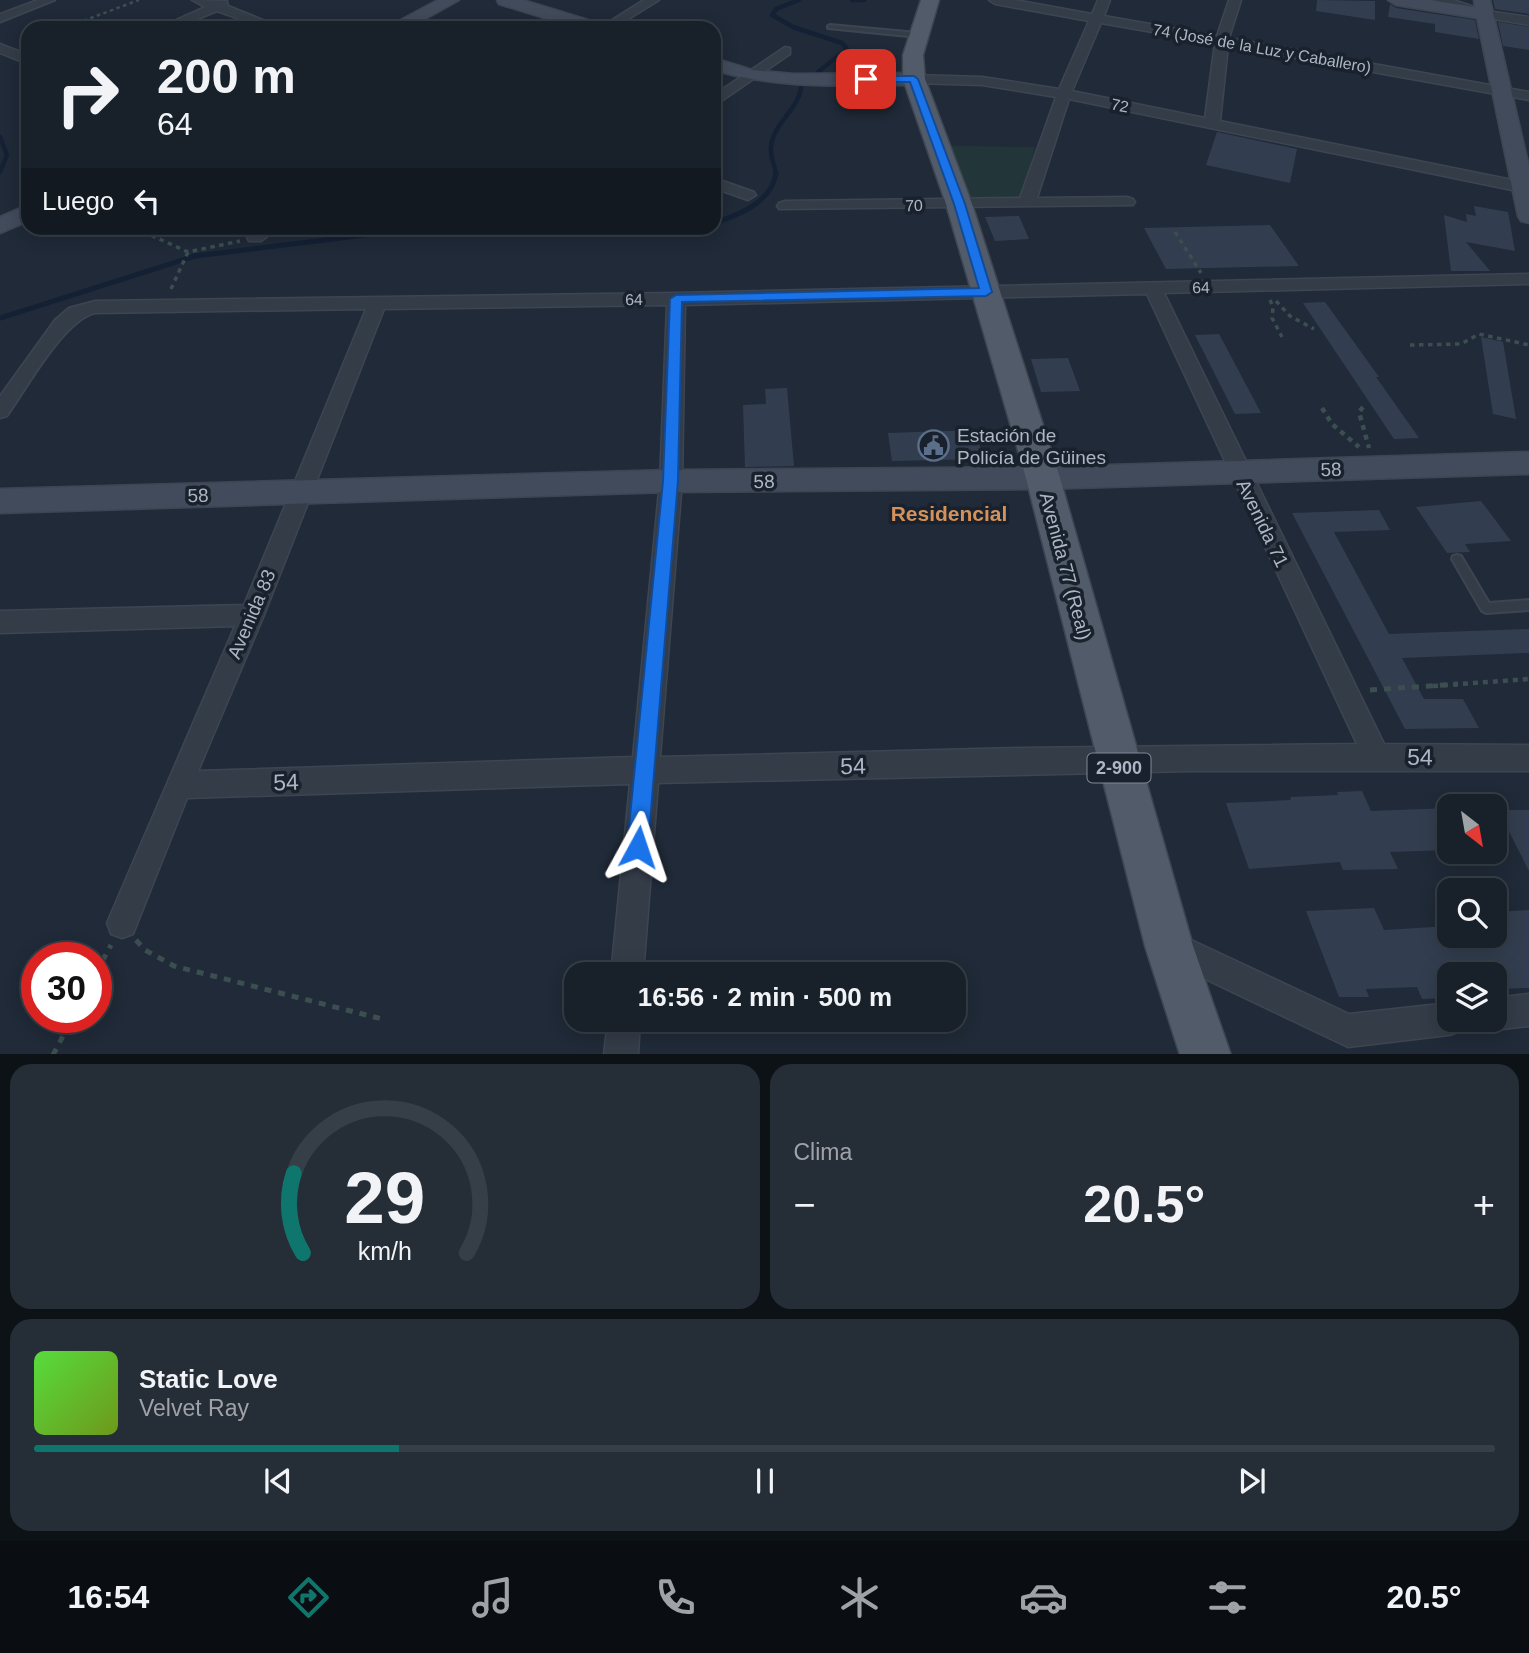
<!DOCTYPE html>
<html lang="es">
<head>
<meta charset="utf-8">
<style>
	:root { --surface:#18202a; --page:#252d36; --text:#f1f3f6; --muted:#9fa3a8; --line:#363e47; --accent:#0f766e }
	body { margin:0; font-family:Arial,sans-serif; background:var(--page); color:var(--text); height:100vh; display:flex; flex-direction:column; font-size:26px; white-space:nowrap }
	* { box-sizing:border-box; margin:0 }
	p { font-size:23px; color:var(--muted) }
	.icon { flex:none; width:38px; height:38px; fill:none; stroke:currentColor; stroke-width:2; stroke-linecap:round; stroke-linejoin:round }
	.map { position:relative; height:1054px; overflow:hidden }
	.panel { display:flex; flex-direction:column; gap:10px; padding:10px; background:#0d1217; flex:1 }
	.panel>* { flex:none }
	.top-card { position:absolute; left:21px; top:21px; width:700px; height:214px; border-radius:21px; box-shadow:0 4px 18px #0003,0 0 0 2px var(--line); background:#18202a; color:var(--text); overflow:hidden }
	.needle { width:46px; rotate:149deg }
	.fabs { position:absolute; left:1437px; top:794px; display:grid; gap:14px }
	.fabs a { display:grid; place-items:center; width:70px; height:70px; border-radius:14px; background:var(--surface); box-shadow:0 4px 18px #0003,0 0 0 2px var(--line); font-size:35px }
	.speed { position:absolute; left:21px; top:942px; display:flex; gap:14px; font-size:35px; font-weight:700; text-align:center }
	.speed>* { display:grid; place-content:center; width:91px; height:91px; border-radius:50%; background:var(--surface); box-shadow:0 4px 18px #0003,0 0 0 2px var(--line); line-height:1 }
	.speed .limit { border:10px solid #d22; background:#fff; color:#111 }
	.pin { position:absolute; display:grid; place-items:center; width:60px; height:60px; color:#fff; margin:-30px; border-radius:14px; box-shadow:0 4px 10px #0006 }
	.me { position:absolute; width:77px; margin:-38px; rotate:5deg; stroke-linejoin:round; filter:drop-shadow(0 0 5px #0008) }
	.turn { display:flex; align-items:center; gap:24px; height:147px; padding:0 21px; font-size:32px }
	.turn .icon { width:91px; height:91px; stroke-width:2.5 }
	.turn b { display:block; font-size:49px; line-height:60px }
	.then { display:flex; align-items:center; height:66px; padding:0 21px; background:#0003; gap:14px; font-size:26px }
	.big { font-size:52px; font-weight:800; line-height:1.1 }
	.panel .card { flex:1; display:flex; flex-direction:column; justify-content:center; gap:10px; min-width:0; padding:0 24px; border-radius:21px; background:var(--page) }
	.panel .dial { align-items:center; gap:0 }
	.dial svg { height:182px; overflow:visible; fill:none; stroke:var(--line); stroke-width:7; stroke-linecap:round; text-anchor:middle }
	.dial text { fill:var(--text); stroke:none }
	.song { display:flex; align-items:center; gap:21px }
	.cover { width:84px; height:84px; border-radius:10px; background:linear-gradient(135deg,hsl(110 70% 55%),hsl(80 70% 35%)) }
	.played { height:7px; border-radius:4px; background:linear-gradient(90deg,var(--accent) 25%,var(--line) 25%) }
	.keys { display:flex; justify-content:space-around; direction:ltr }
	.heat { display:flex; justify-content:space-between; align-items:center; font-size:38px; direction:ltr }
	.panel .tiles { flex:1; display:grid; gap:10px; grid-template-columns:1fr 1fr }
	.card:last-child { grid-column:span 2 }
	.trip { position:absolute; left:564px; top:962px; width:402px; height:70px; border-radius:21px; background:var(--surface); box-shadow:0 4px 18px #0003,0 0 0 2px var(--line); font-weight:800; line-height:70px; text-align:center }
	.dock { display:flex; height:112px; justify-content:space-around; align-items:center; background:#0a0d11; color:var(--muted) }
	.dock .icon { width:49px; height:49px }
	.dock .on { color:var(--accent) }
	.dock b { font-size:32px; color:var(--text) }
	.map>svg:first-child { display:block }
	.green { fill:#223639 }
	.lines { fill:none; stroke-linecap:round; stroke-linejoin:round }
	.stream-far1 { stroke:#142135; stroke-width:4.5 }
	.stream { stroke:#142135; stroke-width:5 }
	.building { fill:#323e4f }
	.lane-casing { stroke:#3d4552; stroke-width:4 }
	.street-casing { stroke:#3d4552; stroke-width:3 }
	.secondary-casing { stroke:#3d4552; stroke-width:3 }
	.primary-casing { stroke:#3d4552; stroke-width:3 }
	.path-far3 { stroke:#3b4f51; stroke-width:2.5; stroke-dasharray:3.5 3.5; stroke-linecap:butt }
	.path-far2 { stroke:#3b4f51; stroke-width:3.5; stroke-dasharray:4.5 4.5; stroke-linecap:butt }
	.path-far1 { stroke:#3b4f51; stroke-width:4.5; stroke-dasharray:5 5; stroke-linecap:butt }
	.path { stroke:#3b4f51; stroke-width:5; stroke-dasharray:7 7; stroke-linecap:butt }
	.lane { fill:#343c48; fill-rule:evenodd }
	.street { fill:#343c48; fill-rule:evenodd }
	.secondary { fill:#424b5b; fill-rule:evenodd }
	.primary { fill:#515b69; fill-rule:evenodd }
	.route { fill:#1a73e8; stroke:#114b97; stroke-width:2 }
	.labels { text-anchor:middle; stroke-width:7; stroke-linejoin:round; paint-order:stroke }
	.far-street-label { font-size:16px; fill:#aeb6c5; stroke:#19212d }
	.shield { fill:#19212d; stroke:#818997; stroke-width:2 }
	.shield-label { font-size:18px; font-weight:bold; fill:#aeb6c5 }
	.poi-label { font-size:19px; fill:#aeb6c5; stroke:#19212d; text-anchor:start }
	.street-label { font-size:19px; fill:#aeb6c5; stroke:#19212d }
	.neighbourhood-label { font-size:21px; font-weight:bold; fill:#d4925a; stroke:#19212d }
	.near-street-label { font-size:23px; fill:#aeb6c5; stroke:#19212d }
</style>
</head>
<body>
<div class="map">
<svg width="1529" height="1055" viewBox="0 0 1529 1055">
	<rect width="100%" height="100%" fill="#202a38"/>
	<path class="green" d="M946 146 1035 147 1022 199 964 197Z"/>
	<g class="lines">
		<g class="stream-far1">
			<path d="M799 0 776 9 772 15 793 27 842 43 847 49 818 72"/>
			<path d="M852 0H864"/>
			<path d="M0 137 7 155 0 172"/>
			<path d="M776 175C775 165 770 157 771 147 773 123 798 110 801 88"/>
		</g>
		<g class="stream">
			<path d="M714 223C739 215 772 202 776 173"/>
			<path d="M641 228H670"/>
			<path d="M0 318 195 256 405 230 494 228"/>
		</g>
	</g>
	<g class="building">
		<path d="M1317 0 1375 1V20L1316 11Z"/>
		<path d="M1493 0H1529V14L1495 9Z"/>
		<path d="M1390 4 1396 8 1475 20 1479 39 1435 32V24L1388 17Z"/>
		<path d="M1498 22 1529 27V50L1503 46Z"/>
		<path d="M1217 132 1297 149 1290 183 1206 165Z"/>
		<path d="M1474 206 1508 212 1515 251 1466 242 1490 271H1451L1444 215 1467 222 1466 214 1476 216Z"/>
		<path d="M1019 216 1029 239 995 241 985 217Z"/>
		<path d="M1270 225 1299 266 1166 269 1144 228Z"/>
		<path d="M1325 302 1379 377H1376L1419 438 1394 439 1303 303Z"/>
		<path d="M1219 334 1226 347 1261 413 1235 414 1195 335Z"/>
		<path d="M1481 337 1503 342 1516 419 1493 414Z"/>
		<path d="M1068 358 1080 391 1041 392 1031 359Z"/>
		<path d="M787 388 794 466 745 467 743 405 766 404 765 389Z"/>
		<path d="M976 430 983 459 892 461 888 433Z"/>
		<path d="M1481 501 1511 541 1465 544 1470 552 1447 553 1416 507Z"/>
		<path d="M1379 510 1390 530 1334 532 1389 634 1529 629V653L1402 658 1424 699H1463L1479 728 1405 729 1292 513Z"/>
		<path d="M1362 791 1371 811 1449 808V850L1390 852 1398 869 1343 870 1340 862 1249 869 1226 803 1291 800 1290 797 1338 795 1337 792Z"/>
		<path d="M1498 810H1529V871Z"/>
		<path d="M1374 908 1384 930 1449 926V936H1494V912L1529 910V988L1494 989V975H1438L1449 998 1422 999 1417 987 1366 989 1369 997H1339L1306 911Z"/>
	</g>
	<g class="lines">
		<defs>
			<g id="lane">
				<path d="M830 25 918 33 921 35 918 37 828 28V26Z"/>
				<path d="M1457 555 1461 556 1489 603 1529 600V610L1486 613 1482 611 1452 559 1453 556Z"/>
			</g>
			<g id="street">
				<path d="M38 0H55L0 22V14Z"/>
				<path d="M192 0 227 1 228 6 283 28H265L217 11 175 28H158L205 7Z"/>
				<path d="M644 0H659L614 28H599Z"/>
				<path d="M989 0H1015L1092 14 1098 0H1110L1104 16 1217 36 1229 0H1241L1229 38 1529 92V100L1228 46 1220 121 1522 182 1528 184 1529 188 1522 192 1069 99 1037 198 1127 197 1133 199 1135 202 1133 205 779 209 777 206 779 203 785 201 1020 198 1056 97 982 85 914 83 907 79 914 75 982 77 1059 89 1089 21 995 4ZM1101 23 1215 43 1205 118 1072 91Z"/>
				<path d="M1434 0H1453L1487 11 1529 17V25L1481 17Z"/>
				<path d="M0 44 28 55V64L0 53Z"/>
				<path d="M785 47 790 48V54L714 106V95Z"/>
				<path d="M714 178 754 192 756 195 748 200 714 188Z"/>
				<path d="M260 228H279L261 241H249L247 237Z"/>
				<path d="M1529 274V284L1164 293 1384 744 1529 745V771H1191L658 783 643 975H611L630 784 187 798 133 934 122 938 111 934 107 923 235 626 0 633V611L244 605 366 309 95 313C63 321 27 388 7 416L0 418V396L55 320 69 308 95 301 676 293ZM1147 294 1357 744 1022 748 660 757 682 481 685 305ZM667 305 660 481 633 757 198 771 264 615 384 309Z"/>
				<path d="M1172 931 1349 1014 1449 1003V1020H1465L1461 1031 1449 1035 1348 1047 1161 958 1156 947 1161 936Z"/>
				<path d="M1529 994V1026L1494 1030 1483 1025 1480 1020H1494V998Z"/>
				<path d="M608 1020H640L638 1055H604Z"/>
			</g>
			<g id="secondary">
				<path d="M438 0H459L409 28H386Z"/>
				<path d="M497 0H523L601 24 604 28H577L499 4Z"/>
				<path d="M1388 0H1428L1475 7 1474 0H1490L1529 167V223L1521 221 1518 216 1477 18 1396 5Z"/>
				<path d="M714 58 752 70 794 74 914 73 924 79 914 85C846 85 780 90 714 70Z"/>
				<path d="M28 205V221L0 233V217Z"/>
				<path d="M1529 452V474L1043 489 671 492 0 513V489L671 470 1043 467Z"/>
			</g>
			<path id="primary" d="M921 0H939L923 55 925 79 972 204 1060 478 1193 946 1231 1055H1180L1145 946 1026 478 946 204 903 79V55Z"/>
		</defs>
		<use href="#lane" class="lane-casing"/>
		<use href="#street" class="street-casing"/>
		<use href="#secondary" class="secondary-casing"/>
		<use href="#primary" class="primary-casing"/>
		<path class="path-far3" d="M64 28 139 0"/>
		<g class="path-far2">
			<path d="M135 228 188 252 240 241"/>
			<path d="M1175 232 1201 273"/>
			<path d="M171 289 188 252"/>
			<path d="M1270 300 1273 307 1272 318 1282 337"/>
			<path d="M1276 301 1290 316 1314 329"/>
			<path d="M1410 345 1461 344 1479 334 1529 345"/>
		</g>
		<g class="path-far1">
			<path d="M1363 407 1359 412 1369 448"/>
			<path d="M1322 408 1332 424 1359 447"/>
			<path d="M1433 686 1529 679"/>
		</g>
		<g class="path">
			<path d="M1370 690 1458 684"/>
			<path d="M136 940 145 950 174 966 382 1019"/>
			<path d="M96 973 111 945"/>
			<path d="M53 1055 73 1017"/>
		</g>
		<use href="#lane" class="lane"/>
		<use href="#street" class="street"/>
		<use href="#secondary" class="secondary"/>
		<use href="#primary" class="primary"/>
	</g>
	<path class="route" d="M914 76 918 79 965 204 992 292 986 296 682 302 678 481 648 847 645 854 638 857 630 854 627 847 663 481 670 299 676 295 979 288 954 204 910 82H866L861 79 866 76Z"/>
	<defs>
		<symbol id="civic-ring" viewBox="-11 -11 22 22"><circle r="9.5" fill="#19212d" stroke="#5c6f8a" stroke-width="1.5"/><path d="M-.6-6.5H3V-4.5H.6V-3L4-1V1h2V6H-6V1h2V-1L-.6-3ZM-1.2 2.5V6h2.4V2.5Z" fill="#5c6f8a"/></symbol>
	</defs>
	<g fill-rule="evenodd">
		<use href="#civic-ring" x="916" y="428" width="35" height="35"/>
	</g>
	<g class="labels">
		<g class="far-street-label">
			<text transform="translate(1262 48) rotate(10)" y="6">74 (José de la Luz y Caballero)</text>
			<text transform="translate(1120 105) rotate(11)" y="6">72</text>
			<text transform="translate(914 205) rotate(-1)" y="6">70</text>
			<text transform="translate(1201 287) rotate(-1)" y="6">64</text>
			<text transform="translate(634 299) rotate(-1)" y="6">64</text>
		</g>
		<rect class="shield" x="1087.5" y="753.5" width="63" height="29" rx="5"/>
		<g class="shield-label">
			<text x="1119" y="774">2-900</text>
		</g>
		<g class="poi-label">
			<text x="957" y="442">Estación de<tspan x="957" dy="22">Policía de Güines</tspan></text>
		</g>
		<g class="street-label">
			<text transform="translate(1331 469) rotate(-2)" y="7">58</text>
			<text transform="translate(764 481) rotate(-1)" y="7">58</text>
			<text transform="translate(198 495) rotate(-2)" y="7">58</text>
			<text transform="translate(1263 523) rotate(64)" y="7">Avenida 71</text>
			<text transform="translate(1066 566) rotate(75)" y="7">Avenida 77 (Real)</text>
			<text transform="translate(251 614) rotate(-67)" y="7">Avenida 83</text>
		</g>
		<g class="neighbourhood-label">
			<text x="949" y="521">Residencial</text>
		</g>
		<g class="near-street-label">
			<text transform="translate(1420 757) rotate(1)" y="8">54</text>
			<text transform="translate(853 766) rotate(-1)" y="8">54</text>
			<text transform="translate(286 782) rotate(-2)" y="8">54</text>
		</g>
	</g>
</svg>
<div class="fabs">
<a><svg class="needle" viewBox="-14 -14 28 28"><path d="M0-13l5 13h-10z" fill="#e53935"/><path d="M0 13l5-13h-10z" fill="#9fa3a8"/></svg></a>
<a><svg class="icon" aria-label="search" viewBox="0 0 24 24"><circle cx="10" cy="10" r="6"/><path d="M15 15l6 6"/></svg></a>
<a><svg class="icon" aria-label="layers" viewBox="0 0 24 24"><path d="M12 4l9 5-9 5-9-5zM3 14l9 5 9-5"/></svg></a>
</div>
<div class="speed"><div class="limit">30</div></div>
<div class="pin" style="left:866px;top:79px;background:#d93025"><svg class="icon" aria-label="arrive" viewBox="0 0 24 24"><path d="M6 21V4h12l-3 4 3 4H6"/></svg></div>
<svg class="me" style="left:638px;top:847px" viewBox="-20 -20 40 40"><path d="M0-17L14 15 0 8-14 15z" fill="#1a73e8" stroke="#fff" stroke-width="4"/></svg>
<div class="trip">16:56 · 2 min · 500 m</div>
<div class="top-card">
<div class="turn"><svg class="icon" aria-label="right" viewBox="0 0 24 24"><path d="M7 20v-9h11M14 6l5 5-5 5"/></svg><div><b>200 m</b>64</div></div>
<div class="then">Luego<svg class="icon" aria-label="left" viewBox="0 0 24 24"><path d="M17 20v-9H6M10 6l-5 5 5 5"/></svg></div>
</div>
</div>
<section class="panel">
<div class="tiles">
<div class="card dial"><svg viewBox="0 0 100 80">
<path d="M14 69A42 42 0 1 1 86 69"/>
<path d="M14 69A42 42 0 0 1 10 34" stroke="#0f766e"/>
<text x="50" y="56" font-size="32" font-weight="700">29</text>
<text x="50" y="72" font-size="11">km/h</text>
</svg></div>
<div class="card"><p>Clima</p>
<div class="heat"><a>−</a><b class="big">20.5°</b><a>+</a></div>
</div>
<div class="card">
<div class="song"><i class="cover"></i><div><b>Static Love</b><p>Velvet Ray</p></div></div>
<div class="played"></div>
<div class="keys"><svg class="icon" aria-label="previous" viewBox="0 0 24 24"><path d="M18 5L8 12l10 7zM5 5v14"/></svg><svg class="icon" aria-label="pause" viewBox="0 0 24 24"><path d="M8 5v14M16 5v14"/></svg><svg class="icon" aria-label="next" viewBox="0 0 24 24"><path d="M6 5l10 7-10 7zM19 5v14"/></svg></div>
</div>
</div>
</section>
<nav class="dock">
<b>16:54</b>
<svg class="icon on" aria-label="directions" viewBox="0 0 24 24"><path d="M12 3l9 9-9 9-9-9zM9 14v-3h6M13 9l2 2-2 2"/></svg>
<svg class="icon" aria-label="music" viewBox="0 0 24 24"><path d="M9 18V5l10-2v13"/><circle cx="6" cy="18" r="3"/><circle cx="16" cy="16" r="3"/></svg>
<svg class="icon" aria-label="phone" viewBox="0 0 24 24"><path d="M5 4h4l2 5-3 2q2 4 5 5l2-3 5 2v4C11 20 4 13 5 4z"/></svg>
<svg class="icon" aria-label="climate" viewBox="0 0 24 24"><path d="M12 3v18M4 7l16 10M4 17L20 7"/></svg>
<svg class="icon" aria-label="car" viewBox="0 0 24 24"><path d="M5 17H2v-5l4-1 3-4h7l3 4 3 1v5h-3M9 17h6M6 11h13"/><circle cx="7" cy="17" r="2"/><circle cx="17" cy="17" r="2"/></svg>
<svg class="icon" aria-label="filters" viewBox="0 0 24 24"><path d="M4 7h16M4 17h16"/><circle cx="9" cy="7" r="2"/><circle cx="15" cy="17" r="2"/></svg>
<b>20.5°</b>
</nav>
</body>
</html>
